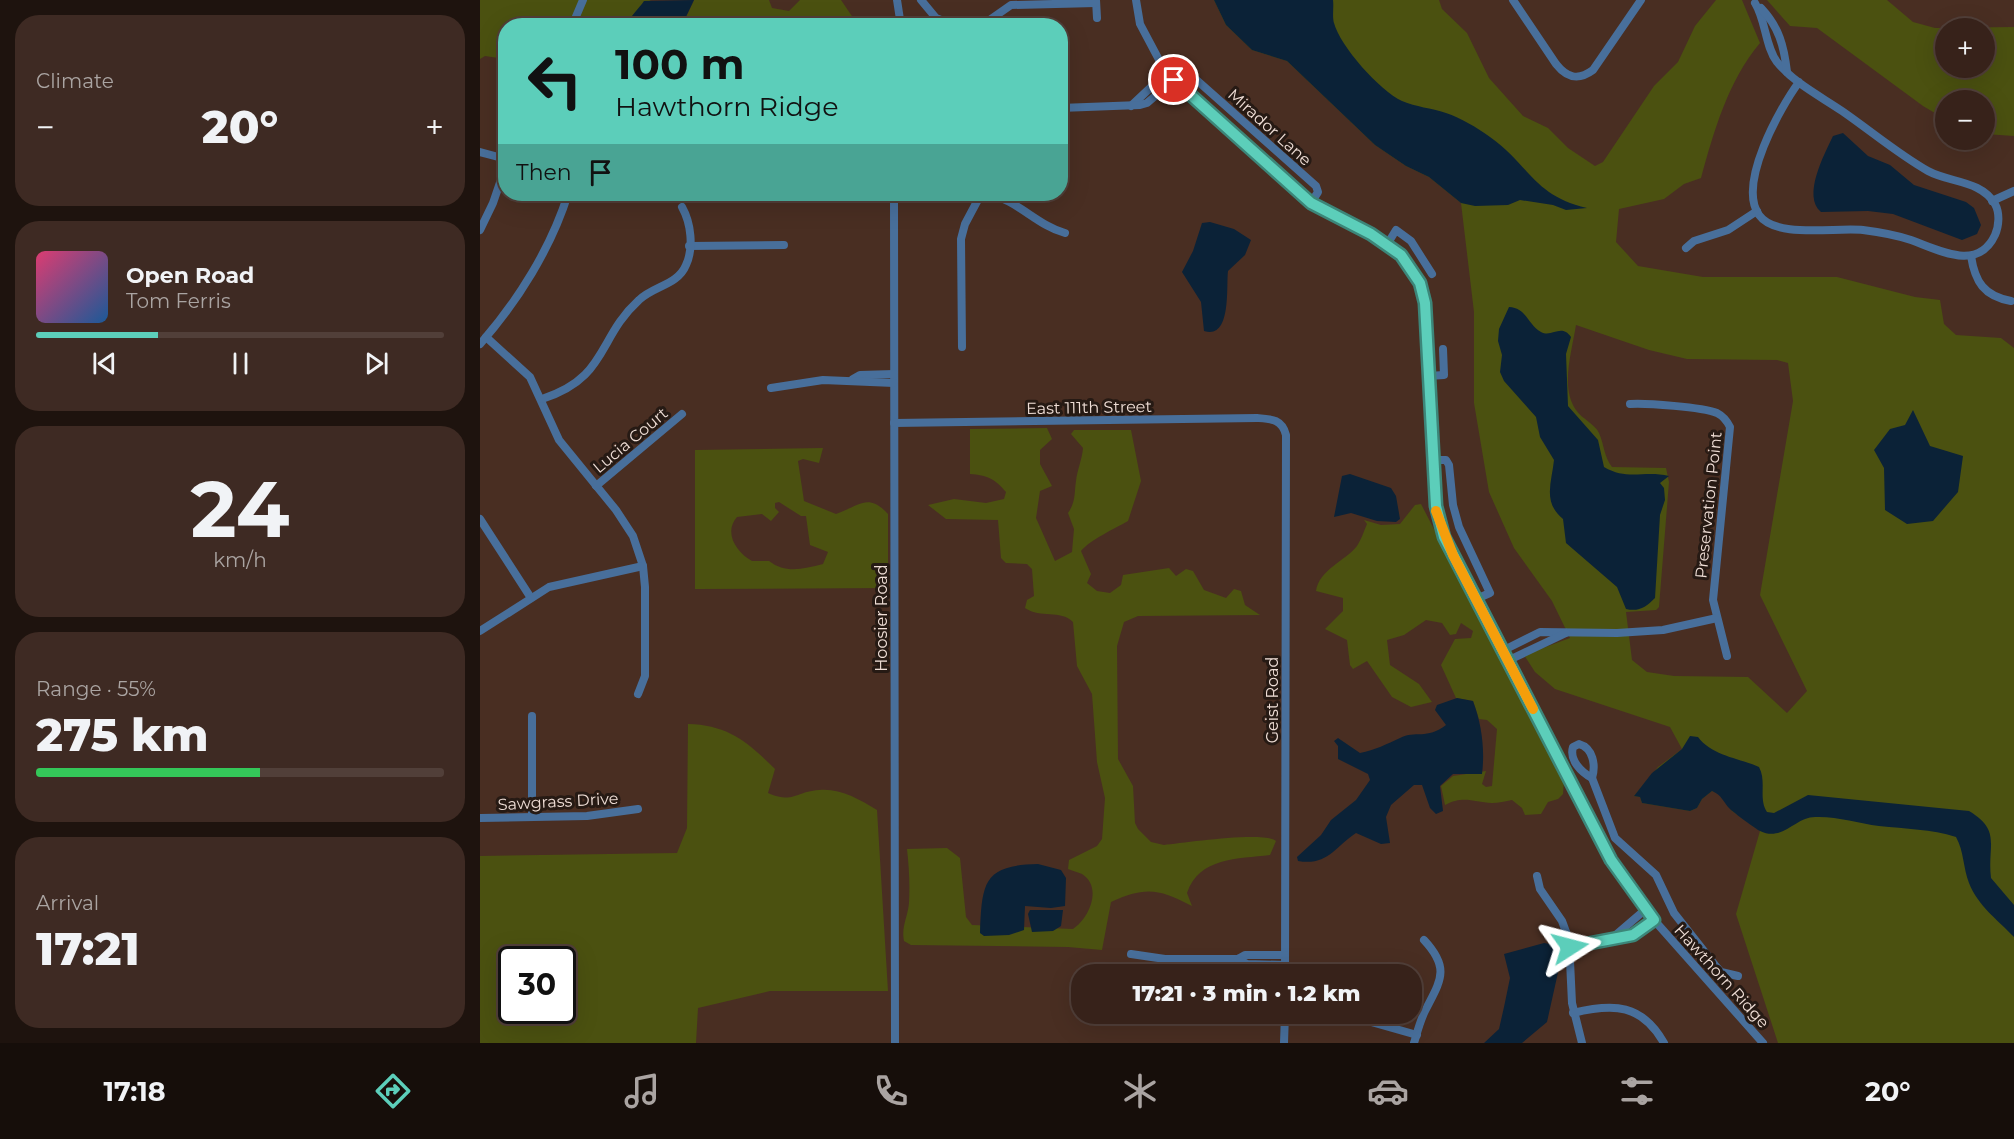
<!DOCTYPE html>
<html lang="en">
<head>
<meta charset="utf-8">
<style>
	:root { --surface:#37221a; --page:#3e2a23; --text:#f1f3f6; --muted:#aaa4a2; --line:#513f39; --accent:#5cceba }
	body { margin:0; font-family:Montserrat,sans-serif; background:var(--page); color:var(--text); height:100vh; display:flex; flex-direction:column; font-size:22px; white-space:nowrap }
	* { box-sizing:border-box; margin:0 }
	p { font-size:20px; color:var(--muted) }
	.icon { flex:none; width:33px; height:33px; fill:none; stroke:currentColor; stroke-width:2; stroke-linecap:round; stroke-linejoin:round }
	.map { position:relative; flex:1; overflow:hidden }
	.sheet { display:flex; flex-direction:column; gap:15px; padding:15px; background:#1e130e; width:480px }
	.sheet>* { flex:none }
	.top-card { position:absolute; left:18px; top:18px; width:570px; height:183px; border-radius:24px; box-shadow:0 6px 24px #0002,0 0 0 2px var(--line); background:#5cceba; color:#111; overflow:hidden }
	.buttons { position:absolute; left:1455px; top:18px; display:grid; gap:12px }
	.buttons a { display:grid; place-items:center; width:60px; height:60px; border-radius:50%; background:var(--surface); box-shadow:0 6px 24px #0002,0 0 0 2px var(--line); font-size:30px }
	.speed { position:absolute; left:18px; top:946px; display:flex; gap:12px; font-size:30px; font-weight:700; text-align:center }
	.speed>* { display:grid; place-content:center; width:78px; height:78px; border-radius:50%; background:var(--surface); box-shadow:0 6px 24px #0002,0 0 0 2px var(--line); line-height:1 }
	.speed .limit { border:3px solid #111; border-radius:9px; background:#fff; color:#111 }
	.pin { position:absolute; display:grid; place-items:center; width:51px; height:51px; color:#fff; margin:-26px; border:3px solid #fff; border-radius:50%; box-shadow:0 2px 6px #0007 }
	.me { position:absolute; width:66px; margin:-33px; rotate:81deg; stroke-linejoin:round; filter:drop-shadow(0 0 4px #0008) }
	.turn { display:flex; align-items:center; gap:21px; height:126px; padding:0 18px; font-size:27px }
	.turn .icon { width:78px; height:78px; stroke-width:2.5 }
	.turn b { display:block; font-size:42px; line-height:51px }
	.then { display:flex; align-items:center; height:57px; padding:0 18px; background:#0003; gap:12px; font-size:22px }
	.big { font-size:45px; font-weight:800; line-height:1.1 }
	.sheet .card { flex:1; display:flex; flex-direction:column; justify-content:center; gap:9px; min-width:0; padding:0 21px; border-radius:24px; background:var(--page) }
	.sheet .dial { align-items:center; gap:0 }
	.dial b { font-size:78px; line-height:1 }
	.song { display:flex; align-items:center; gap:18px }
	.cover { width:72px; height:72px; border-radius:9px; background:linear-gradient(135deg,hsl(340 70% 55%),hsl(210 70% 35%)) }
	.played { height:6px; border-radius:3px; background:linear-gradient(90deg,var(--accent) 30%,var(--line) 30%) }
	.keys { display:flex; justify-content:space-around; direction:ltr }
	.heat { display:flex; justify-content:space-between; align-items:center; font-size:33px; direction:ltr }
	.charge { height:9px; border-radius:4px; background:linear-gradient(90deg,#34c759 55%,var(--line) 0) }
	.trip { position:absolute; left:591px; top:964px; width:351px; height:60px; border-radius:24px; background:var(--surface); box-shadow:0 6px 24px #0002,0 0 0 2px var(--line); font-weight:800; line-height:60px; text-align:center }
	.tab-bar { display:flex; height:96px; justify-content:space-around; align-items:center; background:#160e0a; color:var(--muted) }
	.tab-bar .icon { width:42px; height:42px }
	.tab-bar .current { color:var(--accent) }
	.tab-bar b { font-size:27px; color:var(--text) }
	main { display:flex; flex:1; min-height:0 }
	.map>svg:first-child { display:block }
	.green { fill:#4b5110; fill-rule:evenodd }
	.water { fill:#0b2237 }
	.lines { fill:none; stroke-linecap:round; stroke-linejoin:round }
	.minor { stroke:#486f9b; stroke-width:8 }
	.route-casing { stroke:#3c8679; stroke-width:15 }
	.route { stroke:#5cceba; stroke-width:10 }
	.slow { stroke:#f59e0b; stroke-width:10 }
	.labels { text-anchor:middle; stroke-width:6; stroke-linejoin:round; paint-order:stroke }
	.street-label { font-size:16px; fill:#efded6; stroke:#261a14 }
</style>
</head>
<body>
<main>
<section class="sheet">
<div class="card"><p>Climate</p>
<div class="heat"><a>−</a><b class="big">20°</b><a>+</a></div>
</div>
<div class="card">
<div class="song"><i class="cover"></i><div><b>Open Road</b><p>Tom Ferris</p></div></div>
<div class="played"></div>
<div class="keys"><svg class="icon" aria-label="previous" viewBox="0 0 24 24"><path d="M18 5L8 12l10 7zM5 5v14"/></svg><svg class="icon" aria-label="pause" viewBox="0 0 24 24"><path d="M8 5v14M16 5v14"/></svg><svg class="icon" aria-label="next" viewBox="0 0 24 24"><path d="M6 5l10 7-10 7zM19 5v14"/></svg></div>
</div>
<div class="card dial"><b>24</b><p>km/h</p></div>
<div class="card"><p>Range · 55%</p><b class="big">275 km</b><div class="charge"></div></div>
<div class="card"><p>Arrival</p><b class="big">17:21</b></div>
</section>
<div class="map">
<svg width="1534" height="1043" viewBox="0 0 1534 1043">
	<rect width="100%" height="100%" fill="#492e22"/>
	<g class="green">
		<path d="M0 0H171C163 5 150 14 149 25L26 26 25 59 5 56 0 59Z"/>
		<path d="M214 0H289L292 8 309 11 320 0H361L378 25 202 26Z"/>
		<path d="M734 0H959L962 9 987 33 1009 78 1043 116 1068 128 1088 148 1115 166 1123 162 1174 86 1198 62 1215 26 1236 0H1262L1280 43C1248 81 1234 131 1221 178L1204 184 1184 199 1139 209 1136 242 1158 266 1223 277H1357L1435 297 1460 300 1464 324 1476 335 1521 338 1534 348V1043H1298L1256 914 1280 831 1252 811 1240 794 1232 791 1222 799 1217 808 1210 811 1162 803 1160 797 1154 796 1178 767 1202 749 1190 727 1075 689 1055 672 1044 655 1090 638 1072 601 1034 548 1009 492 994 403V312L981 203 949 177 926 166 895 145 807 61 772 50 746 25ZM1096 325 1169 350 1207 359 1297 360 1308 363 1313 401 1280 595 1327 691 1307 713 1268 677 1194 676 1167 672 1152 660 1146 612 1176 610 1179 607 1189 482 1186 468 1132 467C1124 457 1124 444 1119 433 1115 424 1102 419 1096 410 1080 388 1092 351 1096 325Z"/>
		<path d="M1287 0H1407L1433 22 1455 28 1534 27V136L1505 134 1504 100H1466L1465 119 1443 106 1337 28 1310 26ZM1504 28V68H1466V28Z"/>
		<path d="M567 428 572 439 560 450V464L572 486 560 491 556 518 575 561 592 552 594 529 588 513C596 501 594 495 596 481 597 470 602 460 603 448L591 434 594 430H651L661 481 648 521C634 529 610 540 601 551L611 574 607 583 617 591 630 593 641 585 643 575 689 568 696 576 706 569 713 571 724 590 746 598 754 589 761 591 765 605 780 615 658 616 644 622 637 646 638 759 653 786 655 823 658 829 671 842 684 845C704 843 783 831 796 841L790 855C758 859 719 857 707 893L712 906C679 889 666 886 631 902L622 950 588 947 431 945 424 941C421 927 428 916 429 903 430 884 429 867 427 849L467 848 480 858 486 917 492 925 593 929C609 919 623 887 602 874 598 872 592 871 588 869L589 860 617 846 622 839 625 798 617 762 612 694 597 666 593 622C580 609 561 619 545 608L547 600 554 596 552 569 547 564 526 563 521 558 518 520 466 519 448 505 474 499 506 503 524 499 526 492C515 479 507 475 490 474V429Z"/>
		<path d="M343 448 339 463 323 459 318 461 324 501 356 514C379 506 388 492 408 514V588L215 589V450ZM299 502 321 516H326L330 545 348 552 343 564C323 569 306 574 289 561H272C257 553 243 533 257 517L282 514 291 521 299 512 295 508V503Z"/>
		<path d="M941 504 1084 780 1083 794 1078 799 1068 802 1061 814 1045 815 1042 808 1032 800C1026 801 1018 803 1012 803 994 802 983 795 965 805L961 786 973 776 1006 771 1002 784 1006 787 1012 786 1017 729 1007 720 999 719 993 701 976 698 961 665 975 639 991 638 993 631 981 623 976 634 970 635 962 623 946 620 924 635 907 640 910 665 939 684 952 702 931 707 912 697 887 661 873 669 870 665 867 640 845 629 863 611V598L836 591C839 570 865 561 877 546 881 540 884 531 887 524L884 520 901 525 920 524 935 505Z"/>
		<path d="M208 724C248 725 268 742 295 769L288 793C314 804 314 792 339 790 360 788 379 799 397 810L408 991H290L218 1008 216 1043H0V856L197 853 207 828ZM32 960H82V1011H32Z"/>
	</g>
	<g class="water">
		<path d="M214 0 202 25H149C149 16 159 9 164 1Z"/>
		<path d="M734 0H853C854 7 852 16 854 23 860 46 900 91 922 101 936 107 951 108 966 113 981 118 996 127 1010 137 1049 164 1053 196 1107 208L1086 210 1073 205 1040 200 1028 205 995 206 981 203 949 177 926 166 895 145 807 61 772 50 746 25Z"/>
		<path d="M1363 133 1388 156 1410 165 1434 185 1486 202 1494 208 1501 225 1497 234 1482 240 1413 214 1388 211 1341 212C1322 196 1344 155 1353 136Z"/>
		<path d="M730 222 754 229 771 240 765 255 748 271C746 286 752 340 724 331L721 302 702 272 713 251 722 223Z"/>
		<path d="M1029 307C1047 308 1048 325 1061 332 1072 338 1081 323 1091 337L1086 354 1088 406 1118 440 1124 467C1148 481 1164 470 1189 476L1180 483 1184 488 1185 500 1180 515 1175 598C1166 607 1159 612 1146 609L1137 587 1086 543 1083 519C1062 502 1072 481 1074 460L1060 437 1056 417 1024 381 1020 372 1022 355 1018 341 1019 329Z"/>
		<path d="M1433 410 1450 446 1483 456 1478 492 1453 521 1427 524 1405 510 1404 468 1394 450 1410 429 1425 425Z"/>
		<path d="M870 474 911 488 916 496 920 519 916 522 897 521 871 513 854 517 862 476Z"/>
		<path d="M977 698 993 701C1002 725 1005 750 1002 774H973L960 786 963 811 956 814 950 808 942 785H934L911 805 906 817 910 843 901 844 876 833C854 848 847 866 818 861L817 857 841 835 851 820 876 800 890 780 888 774 858 759V746L854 741 858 738 880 753C895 750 907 744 920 738 935 730 947 740 966 725L955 710 957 705Z"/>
		<path d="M1210 736 1218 737C1232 756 1259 758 1279 767 1287 782 1278 798 1287 812L1294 813 1328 795 1489 811C1522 831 1507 845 1511 878L1534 905V937C1517 919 1498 906 1489 883 1483 868 1484 851 1476 837 1451 829 1426 829 1399 826 1378 823 1356 816 1335 817 1315 817 1303 842 1280 831 1276 829 1254 813 1250 809 1243 802 1242 795 1232 791L1222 799 1217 808 1210 811 1162 803 1160 797 1154 796 1172 773 1202 749Z"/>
		<path d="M558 864 581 870 586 878 585 906 571 908 545 906 544 930 529 935 504 936 500 933C502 883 503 865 558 864Z"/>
		<path d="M550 910H583L581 926 573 931 552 932 548 914Z"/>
		<path d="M1064 943 1075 945 1079 968 1067 1022 1042 1043H1004L1019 1029 1024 1007 1030 978 1024 954Z"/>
	</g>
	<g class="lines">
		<g class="minor">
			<path d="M417 0 421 26"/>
			<path d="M441 0 456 18 476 26"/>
			<path d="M616 0 617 18"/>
			<path d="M656 0 660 24 686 73 831 203 908 243 931 266 945 303 954 489 964 537 1131 860 1174 920 1283 1043"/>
			<path d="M1033 0 1076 64C1087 78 1098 81 1113 70L1161 0"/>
			<path d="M1275 3C1286 21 1285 46 1297 62 1314 83 1340 96 1362 111 1391 131 1418 154 1448 171 1470 183 1501 180 1515 204 1520 213 1519 226 1515 235 1498 272 1459 250 1431 240 1416 235 1399 232 1383 230 1355 227 1296 239 1279 215 1257 184 1300 108 1319 82"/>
			<path d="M1281 8C1299 27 1304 46 1307 72"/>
			<path d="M92 26 103 0"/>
			<path d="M501 26 531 5 616 3"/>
			<path d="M712 76 836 186 838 192 831 203"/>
			<path d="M651 106 686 73"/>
			<path d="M580 108 660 105 667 103 694 80"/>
			<path d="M0 152 26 159"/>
			<path d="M414 194 415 1043"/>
			<path d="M507 194C537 199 556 225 585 233"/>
			<path d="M1512 201 1534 191"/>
			<path d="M0 230 13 203 26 165"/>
			<path d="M908 243 916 230 931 241 952 274"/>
			<path d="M209 246 304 245"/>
			<path d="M1206 248 1214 241 1248 230 1277 211"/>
			<path d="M1491 256C1495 282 1504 296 1531 301"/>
			<path d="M6 337 50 377 79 440 136 510 153 536 163 566 165 587V676L158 694"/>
			<path d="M0 344C38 301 71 248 88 194"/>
			<path d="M482 347 481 239 485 224 501 194"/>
			<path d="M948 376 964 375 963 349"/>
			<path d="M373 379 380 375 414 374"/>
			<path d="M291 388 343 380 414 383"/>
			<path d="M62 399C128 378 117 338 159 300 173 286 198 285 206 265 214 248 211 223 202 207"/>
			<path d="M1150 404C1166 403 1222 407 1237 413 1243 416 1247 421 1250 427L1233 600 1247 656"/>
			<path d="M414 423 777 418C791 419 802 419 806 435L805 975"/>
			<path d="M952 460H966L969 465 973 505 979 527 1010 593 996 599"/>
			<path d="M116 486 202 414"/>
			<path d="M0 519 51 598"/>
			<path d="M0 631 69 587 163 566"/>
			<path d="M1022 651 1060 632 1137 633 1183 630 1237 618"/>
			<path d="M1027 661 1086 633"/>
			<path d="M52 716V817"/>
			<path d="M1099 744C1113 748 1116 765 1112 778 1101 772 1089 760 1093 747Z"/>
			<path d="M1112 778 1135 838 1176 875 1194 913 1235 965 1241 972 1258 976"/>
			<path d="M0 818 107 816 158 809"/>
			<path d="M1057 876 1060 889 1082 921 1089 940 1092 1003 1102 1043"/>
			<path d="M1131 939 1166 909"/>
			<path d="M1090 947 1153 935 1174 920"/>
			<path d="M651 954 685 959H758L765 955H805"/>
			<path d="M758 959 767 964 805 965"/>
			<path d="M1093 1013C1134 1003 1162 1004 1184 1043"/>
			<path d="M863 1014 937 1035"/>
			<path d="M804 1043 805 1014"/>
			<path d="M934 1043C937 1033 940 1021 945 1011 960 981 971 969 944 940"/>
		</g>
	</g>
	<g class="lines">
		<defs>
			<path id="route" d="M694 80 831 203 891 234 921 255 940 283 945 303 956 506 964 537 1131 860 1174 920 1153 935 1090 947"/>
		</defs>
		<use href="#route" class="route-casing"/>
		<use href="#route" class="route"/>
		<path class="slow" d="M956 511 973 555 1053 709"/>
	</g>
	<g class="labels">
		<g class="street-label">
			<text transform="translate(790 127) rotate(42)" y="6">Mirador Lane</text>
			<text transform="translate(609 407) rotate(-1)" y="6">East 111th Street</text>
			<text transform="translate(150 440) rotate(-40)" y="6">Lucia Court</text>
			<text transform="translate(1228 505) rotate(-84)" y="6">Preservation Point</text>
			<text transform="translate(401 618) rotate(-90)" y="6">Hoosier Road</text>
			<text transform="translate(792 700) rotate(-90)" y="6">Geist Road</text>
			<text transform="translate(78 801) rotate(-3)" y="6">Sawgrass Drive</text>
			<text transform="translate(1242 976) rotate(48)" y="6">Hawthorn Ridge</text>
		</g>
	</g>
</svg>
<div class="buttons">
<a>+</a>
<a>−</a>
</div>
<div class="speed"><div class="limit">30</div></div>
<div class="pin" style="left:694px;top:80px;background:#d93025"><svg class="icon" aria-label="arrive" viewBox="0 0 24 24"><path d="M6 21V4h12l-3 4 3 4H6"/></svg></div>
<svg class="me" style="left:1090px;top:947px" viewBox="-20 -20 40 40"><path d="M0-17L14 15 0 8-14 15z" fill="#5cceba" stroke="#fff" stroke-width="4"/></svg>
<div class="trip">17:21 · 3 min · 1.2 km</div>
<div class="top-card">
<div class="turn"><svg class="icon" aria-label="left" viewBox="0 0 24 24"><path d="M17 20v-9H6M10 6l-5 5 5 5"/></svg><div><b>100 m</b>Hawthorn Ridge</div></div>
<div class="then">Then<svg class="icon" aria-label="arrive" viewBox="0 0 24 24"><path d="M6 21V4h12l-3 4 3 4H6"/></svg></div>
</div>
</div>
</main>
<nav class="tab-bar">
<b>17:18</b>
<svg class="icon current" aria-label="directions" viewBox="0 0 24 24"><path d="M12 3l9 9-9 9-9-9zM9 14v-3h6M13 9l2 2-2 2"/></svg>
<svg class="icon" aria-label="music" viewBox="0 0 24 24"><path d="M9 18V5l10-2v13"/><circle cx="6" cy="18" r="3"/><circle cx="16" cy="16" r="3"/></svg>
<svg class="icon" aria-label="phone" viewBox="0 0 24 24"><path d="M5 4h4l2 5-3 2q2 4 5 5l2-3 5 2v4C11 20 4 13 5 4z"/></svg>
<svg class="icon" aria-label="climate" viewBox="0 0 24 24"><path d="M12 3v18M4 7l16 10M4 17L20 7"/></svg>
<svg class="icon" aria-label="car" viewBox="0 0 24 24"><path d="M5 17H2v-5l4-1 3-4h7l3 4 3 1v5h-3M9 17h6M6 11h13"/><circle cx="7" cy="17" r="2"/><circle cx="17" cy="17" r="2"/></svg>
<svg class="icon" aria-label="filters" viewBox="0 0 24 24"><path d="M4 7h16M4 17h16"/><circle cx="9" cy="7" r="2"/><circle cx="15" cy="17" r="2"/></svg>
<b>20°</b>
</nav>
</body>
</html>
